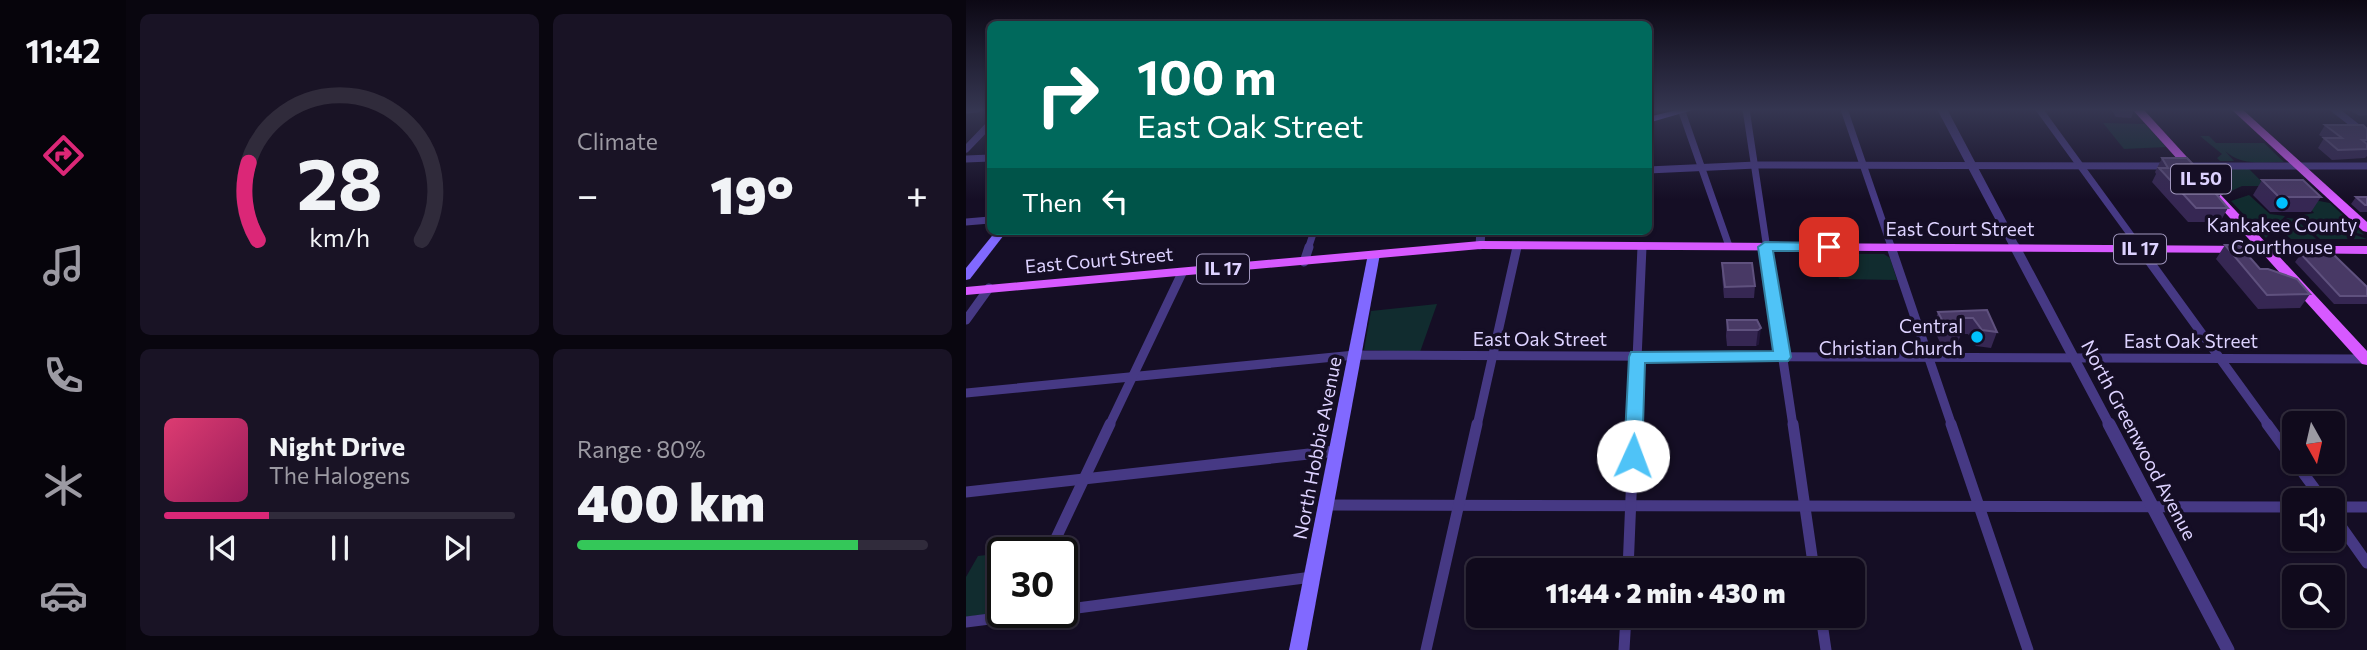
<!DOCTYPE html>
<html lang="en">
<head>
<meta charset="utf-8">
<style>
	:root { --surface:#100a1c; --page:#191325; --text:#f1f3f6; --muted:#9c9aa3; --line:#302b3b; --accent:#db2777 }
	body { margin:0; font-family:Commissioner,sans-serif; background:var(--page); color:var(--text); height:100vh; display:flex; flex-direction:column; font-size:26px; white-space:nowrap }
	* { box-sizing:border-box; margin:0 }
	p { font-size:23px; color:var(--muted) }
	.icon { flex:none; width:38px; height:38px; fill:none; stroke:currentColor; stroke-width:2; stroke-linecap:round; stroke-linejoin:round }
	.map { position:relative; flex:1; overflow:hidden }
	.side { display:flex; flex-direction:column; gap:14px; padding:14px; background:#09060f; width:840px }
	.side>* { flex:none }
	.hud { position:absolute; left:21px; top:21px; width:665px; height:214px; border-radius:10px; box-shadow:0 2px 5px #0004,0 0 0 2px var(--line); background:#00695c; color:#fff; overflow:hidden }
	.needle { width:46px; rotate:172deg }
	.fabs { position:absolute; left:1316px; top:411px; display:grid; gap:14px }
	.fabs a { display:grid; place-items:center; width:63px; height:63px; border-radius:10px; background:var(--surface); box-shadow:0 2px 5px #0004,0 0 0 2px var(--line); font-size:35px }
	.speed { position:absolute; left:21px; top:537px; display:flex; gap:14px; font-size:35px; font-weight:700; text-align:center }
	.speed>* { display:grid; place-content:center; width:91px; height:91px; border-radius:50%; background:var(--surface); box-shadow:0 2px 5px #0004,0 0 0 2px var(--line); line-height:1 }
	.speed .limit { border:4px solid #111; border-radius:10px; background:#fff; color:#111 }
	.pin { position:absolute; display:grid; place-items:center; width:60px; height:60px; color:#fff; margin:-30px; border-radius:14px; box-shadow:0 4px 10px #0006 }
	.me { position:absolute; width:77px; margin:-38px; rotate:2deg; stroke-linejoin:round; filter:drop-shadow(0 0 5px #0008) }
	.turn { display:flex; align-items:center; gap:24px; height:147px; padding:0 35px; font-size:32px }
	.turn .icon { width:91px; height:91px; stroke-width:2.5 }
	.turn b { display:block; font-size:49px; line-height:60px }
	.then { display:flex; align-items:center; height:66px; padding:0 35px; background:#0003; gap:14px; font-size:26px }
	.big { font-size:52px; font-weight:800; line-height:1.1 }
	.side .widget { flex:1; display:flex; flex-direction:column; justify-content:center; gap:10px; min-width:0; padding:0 24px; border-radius:10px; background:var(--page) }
	.side .dial { align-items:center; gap:0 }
	.dial svg { height:182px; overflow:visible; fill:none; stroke:var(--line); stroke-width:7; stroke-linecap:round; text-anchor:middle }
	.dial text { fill:var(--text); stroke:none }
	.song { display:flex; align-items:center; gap:21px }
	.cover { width:84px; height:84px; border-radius:10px; background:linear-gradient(135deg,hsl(340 70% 55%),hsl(330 70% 35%)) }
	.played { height:7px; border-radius:4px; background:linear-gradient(90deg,var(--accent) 30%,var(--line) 30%) }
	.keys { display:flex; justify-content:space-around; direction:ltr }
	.heat { display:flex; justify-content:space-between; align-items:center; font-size:38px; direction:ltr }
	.charge { height:10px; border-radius:5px; background:linear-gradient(90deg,#34c759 80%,var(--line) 0) }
	.side .tiles { flex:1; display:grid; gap:14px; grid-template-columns:repeat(2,1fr) }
	.trip { position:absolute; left:500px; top:558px; width:399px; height:70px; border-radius:10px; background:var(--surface); box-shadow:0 2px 5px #0004,0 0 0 2px var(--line); font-weight:800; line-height:70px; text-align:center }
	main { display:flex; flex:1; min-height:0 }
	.menu { display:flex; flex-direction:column; width:126px; justify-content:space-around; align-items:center; background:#06040b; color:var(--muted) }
	.menu .icon { width:49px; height:49px }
	.menu .selected { color:var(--accent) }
	.menu b { font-size:32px; color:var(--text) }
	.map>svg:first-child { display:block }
	.green { fill:#112c2f }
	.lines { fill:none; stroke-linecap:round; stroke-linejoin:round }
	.minor-far2 { stroke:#463984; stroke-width:7 }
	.minor-far1 { stroke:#463984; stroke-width:9 }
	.minor { stroke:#463984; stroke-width:11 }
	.tertiary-far2 { stroke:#463984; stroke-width:9 }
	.tertiary-far1 { stroke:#463984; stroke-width:10 }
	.tertiary { stroke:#463984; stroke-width:13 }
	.secondary { fill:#8169ff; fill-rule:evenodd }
	.primary { fill:#d759ff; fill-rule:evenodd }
	.wall { fill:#362753 }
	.shaded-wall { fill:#211539 }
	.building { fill:#483965; stroke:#5f517e; stroke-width:2 }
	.route { fill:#4fc3f7; stroke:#337fa1; stroke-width:2 }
	.poi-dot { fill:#00c1fd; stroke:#150e25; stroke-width:2.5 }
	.labels { text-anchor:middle; stroke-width:7; stroke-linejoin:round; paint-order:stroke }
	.shield { fill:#150e25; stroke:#a197be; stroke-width:2 }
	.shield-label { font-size:18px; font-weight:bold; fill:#ddd2ff }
	.poi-label { font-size:19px; fill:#ddd2ff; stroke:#150e25 }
	.street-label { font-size:19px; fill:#ddd2ff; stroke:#150e25 }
</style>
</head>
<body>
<main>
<nav class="menu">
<b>11:42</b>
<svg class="icon selected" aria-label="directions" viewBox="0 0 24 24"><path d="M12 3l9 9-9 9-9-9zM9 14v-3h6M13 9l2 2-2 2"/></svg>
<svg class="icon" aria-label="music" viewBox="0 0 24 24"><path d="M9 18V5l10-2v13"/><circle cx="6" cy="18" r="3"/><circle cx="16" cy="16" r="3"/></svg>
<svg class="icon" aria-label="phone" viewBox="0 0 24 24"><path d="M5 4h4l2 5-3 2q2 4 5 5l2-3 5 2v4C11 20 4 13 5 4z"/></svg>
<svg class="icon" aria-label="climate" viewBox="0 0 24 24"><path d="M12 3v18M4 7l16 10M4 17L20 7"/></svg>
<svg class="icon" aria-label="car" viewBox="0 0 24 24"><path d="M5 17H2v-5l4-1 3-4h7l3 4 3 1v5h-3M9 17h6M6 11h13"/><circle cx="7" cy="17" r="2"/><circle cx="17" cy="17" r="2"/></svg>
</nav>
<section class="side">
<div class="tiles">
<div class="widget dial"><svg viewBox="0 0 100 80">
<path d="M14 69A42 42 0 1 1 86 69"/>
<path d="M14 69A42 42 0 0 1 10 35" stroke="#db2777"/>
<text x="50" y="56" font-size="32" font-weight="700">28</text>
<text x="50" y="72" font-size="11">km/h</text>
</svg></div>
<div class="widget"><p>Climate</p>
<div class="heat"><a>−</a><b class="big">19°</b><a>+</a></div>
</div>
<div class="widget">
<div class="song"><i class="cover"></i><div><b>Night Drive</b><p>The Halogens</p></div></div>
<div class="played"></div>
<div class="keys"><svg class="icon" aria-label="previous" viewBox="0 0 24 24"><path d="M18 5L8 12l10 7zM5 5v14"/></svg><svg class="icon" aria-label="pause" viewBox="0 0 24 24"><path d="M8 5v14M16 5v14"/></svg><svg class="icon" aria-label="next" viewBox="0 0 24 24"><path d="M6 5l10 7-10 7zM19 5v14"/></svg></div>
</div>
<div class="widget"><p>Range · 80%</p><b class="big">400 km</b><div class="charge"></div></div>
</div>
</section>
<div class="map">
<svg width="1401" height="650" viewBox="0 0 1401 650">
	<rect width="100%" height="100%" fill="#150e25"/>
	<g class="green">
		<path d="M1137 123 1179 124 1200 147 1158 149Z"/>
		<path d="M1234 136H1243L1250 143H1298L1318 162C1295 162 1276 166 1259 151L1268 161H1254L1251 158 1256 154Z"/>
		<path d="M1237 169H1283L1300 186H1276L1259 194Z"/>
		<path d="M1283 195 1304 214 1319 216 1300 238 1265 201Z"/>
		<path d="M1348 200 1364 203 1398 235 1355 223 1401 239H1354L1333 219 1341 218 1337 215 1348 213 1342 206Z"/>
		<path d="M1321 218 1330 219 1350 239H1325L1319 234 1309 231Z"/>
		<path d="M867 254H918L924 258 931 280 873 279Z"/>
		<path d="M471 304 454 352 398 350 405 311Z"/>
		<path d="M81 548 78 553H37V612L0 617V577L12 556Z"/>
	</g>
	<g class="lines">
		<g class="minor-far2">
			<path d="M715 109 763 246"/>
			<path d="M780 109 801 249"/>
			<path d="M878 109 926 249"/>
			<path d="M1073 109 1175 249"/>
			<path d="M1368 109 1401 135"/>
			<path d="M0 110 11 109"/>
			<path d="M0 149 24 124"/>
			<path d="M0 159 24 158"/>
			<path d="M1217 166H1401"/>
			<path d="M682 170 790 165 1203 166"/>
			<path d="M0 222 24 220"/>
			<path d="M342 249 348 231"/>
			<path d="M551 249 552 245"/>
			<path d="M676 249V246"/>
		</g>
		<g class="minor-far1">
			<path d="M800 247 827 426"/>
			<path d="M925 247 986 426"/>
			<path d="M1173 247 1303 426"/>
			<path d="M338 262 343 247"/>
			<path d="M0 320 23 288"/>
			<path d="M0 393 389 355 1401 359"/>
			<path d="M143 426 216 273"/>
			<path d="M511 426 551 247"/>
			<path d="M668 426 676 247"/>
		</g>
		<g class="minor">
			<path d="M827 424 848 570"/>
			<path d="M985 424 1062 650"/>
			<path d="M1301 424 1328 461"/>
			<path d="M1329 462 1357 500"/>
			<path d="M0 492 370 451"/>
			<path d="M360 505 1328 507"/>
			<path d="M1367 507H1401"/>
			<path d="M1367 515 1401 563"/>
			<path d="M83 553 144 424"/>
			<path d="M662 570 668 424"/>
			<path d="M96 610 346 577"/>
			<path d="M855 616 860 650"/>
			<path d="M0 622 79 612"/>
			<path d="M460 650 511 424"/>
			<path d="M658 650 660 616"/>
		</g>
		<g class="tertiary-far2">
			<path d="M976 109 1050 249"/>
			<path d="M514 245 515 231"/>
		</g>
		<path class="tertiary-far1" d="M1049 247 1144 426"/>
		<path class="tertiary" d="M1143 424 1262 650"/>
		<g class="secondary">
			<path d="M715 109H730L682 123V117Z"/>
			<path d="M30 231H41L4 279 0 280V268Z"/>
			<path d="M408 251 414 254 341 650H323L402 254Z"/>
		</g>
		<g class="primary">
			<path d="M1166 109H1177L1231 168V172H1223Z"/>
			<path d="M1265 109H1276L1401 222V232L1397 231Z"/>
			<path d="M1250 193 1254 194 1303 246H1401V254L1310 253 1401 351V365L1396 364 1296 253 514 249 0 295V287L514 241 1289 246 1246 198 1244 196Z"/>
		</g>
	</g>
	<g class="wall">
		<path d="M1145 109H1167L1168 110 1165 118 1150 117Z"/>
		<path d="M1381 109H1401V115L1394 116Z"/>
		<path d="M1359 125 1401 129V156L1399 158 1366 160 1352 148 1358 138 1353 135Z"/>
		<path d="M1196 158 1255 194 1253 197 1262 208 1254 222H1222L1186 182 1190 174 1189 172Z"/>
		<path d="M1296 180 1355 197 1345 212H1304L1287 195Z"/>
		<path d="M1390 197H1401V212H1394L1385 204Z"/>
		<path d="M1259 245 1294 269 1344 294 1334 308 1292 309 1250 259Z"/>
		<path d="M1335 254 1401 287V304H1368L1329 262Z"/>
		<path d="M756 263 789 286 788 298H758L756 275Z"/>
		<path d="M1021 310 1031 332 1025 348 1010 346 1002 334H995L990 348 976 347 967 327 972 312Z"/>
		<path d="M761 320H791L793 344 790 346H761L760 336Z"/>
	</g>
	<path class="shaded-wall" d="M795 328 793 344 790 346 792 330Z"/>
	<g class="building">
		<path d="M1152 109H1167L1168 110H1153Z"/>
		<path d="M1359 125H1397L1401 129V140H1396L1401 144V149L1372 150 1358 138H1376Z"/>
		<path d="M1196 158H1221L1255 194H1250L1262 208H1230L1193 168H1202Z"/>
		<path d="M1296 180H1337L1355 197H1313Z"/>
		<path d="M1390 197H1401V205H1399Z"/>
		<path d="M1259 245H1273L1294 269H1302L1331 279 1344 294 1301 295Z"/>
		<path d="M1335 254 1368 255 1401 287V296H1374Z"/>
		<path d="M756 263H786L789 286 759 287Z"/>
		<path d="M1021 310 1031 332 1016 330 1007 318H992L996 332H982L972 312Z"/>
		<path d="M761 320H791L795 328 792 330H762Z"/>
	</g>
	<linearGradient id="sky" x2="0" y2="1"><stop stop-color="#0c0814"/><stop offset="0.55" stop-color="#353651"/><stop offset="1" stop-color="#353651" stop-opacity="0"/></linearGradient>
	<rect width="1401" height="200" fill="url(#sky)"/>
	<path class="route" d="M799 242 863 243 870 247 863 251H807L825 357 822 361 679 363 676 456 674 461 667 463 660 461 658 456 663 357 665 352 807 351 792 247Z"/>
	<g class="poi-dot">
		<circle cx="1316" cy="203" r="7"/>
		<circle cx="1011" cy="337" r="7"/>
	</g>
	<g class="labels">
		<g class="shield">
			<rect x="1205" y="164.5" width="60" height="29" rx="5"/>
			<rect x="1148" y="234.5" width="52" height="29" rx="5"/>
			<rect x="231" y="254.5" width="52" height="29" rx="5"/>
		</g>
		<g class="shield-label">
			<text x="1235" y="185">IL 50</text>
			<text x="1174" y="255">IL 17</text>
			<text x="257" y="275">IL 17</text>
		</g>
		<g class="poi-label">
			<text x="1316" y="232">Kankakee County<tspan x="1316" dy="22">Courthouse</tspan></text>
			<text x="997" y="333" text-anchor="end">Central<tspan x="997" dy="22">Christian Church</tspan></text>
		</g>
		<g class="street-label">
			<text x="994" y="236">East Court Street</text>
			<text transform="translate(133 260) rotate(-5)" y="7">East Court Street</text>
			<text x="574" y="346">East Oak Street</text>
			<text x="1225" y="348">East Oak Street</text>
			<text transform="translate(1173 440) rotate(62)" y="7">North Greenwood Avenue</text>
			<text transform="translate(351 448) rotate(-79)" y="7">North Hobbie Avenue</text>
		</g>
	</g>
</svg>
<div class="fabs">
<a><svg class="needle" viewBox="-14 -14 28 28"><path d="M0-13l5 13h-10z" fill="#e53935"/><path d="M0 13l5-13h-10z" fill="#9c9aa3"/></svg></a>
<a><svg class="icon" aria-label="sound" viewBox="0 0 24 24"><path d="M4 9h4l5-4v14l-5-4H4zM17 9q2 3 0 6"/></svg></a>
<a><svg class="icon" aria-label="search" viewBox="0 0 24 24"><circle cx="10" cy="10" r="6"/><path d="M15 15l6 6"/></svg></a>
</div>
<div class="speed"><div class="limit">30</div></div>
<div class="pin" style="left:863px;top:247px;background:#d93025"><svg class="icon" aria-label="arrive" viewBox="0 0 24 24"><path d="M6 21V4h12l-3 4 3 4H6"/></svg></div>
<svg class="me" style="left:667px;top:456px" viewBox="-20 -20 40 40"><circle r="19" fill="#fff"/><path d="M0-13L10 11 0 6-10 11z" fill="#4fc3f7"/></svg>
<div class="trip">11:44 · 2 min · 430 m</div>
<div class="hud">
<div class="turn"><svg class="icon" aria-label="right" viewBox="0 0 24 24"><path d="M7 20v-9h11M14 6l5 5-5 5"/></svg><div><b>100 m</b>East Oak Street</div></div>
<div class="then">Then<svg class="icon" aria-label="left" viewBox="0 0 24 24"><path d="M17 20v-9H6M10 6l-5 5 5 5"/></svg></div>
</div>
</div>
</main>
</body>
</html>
